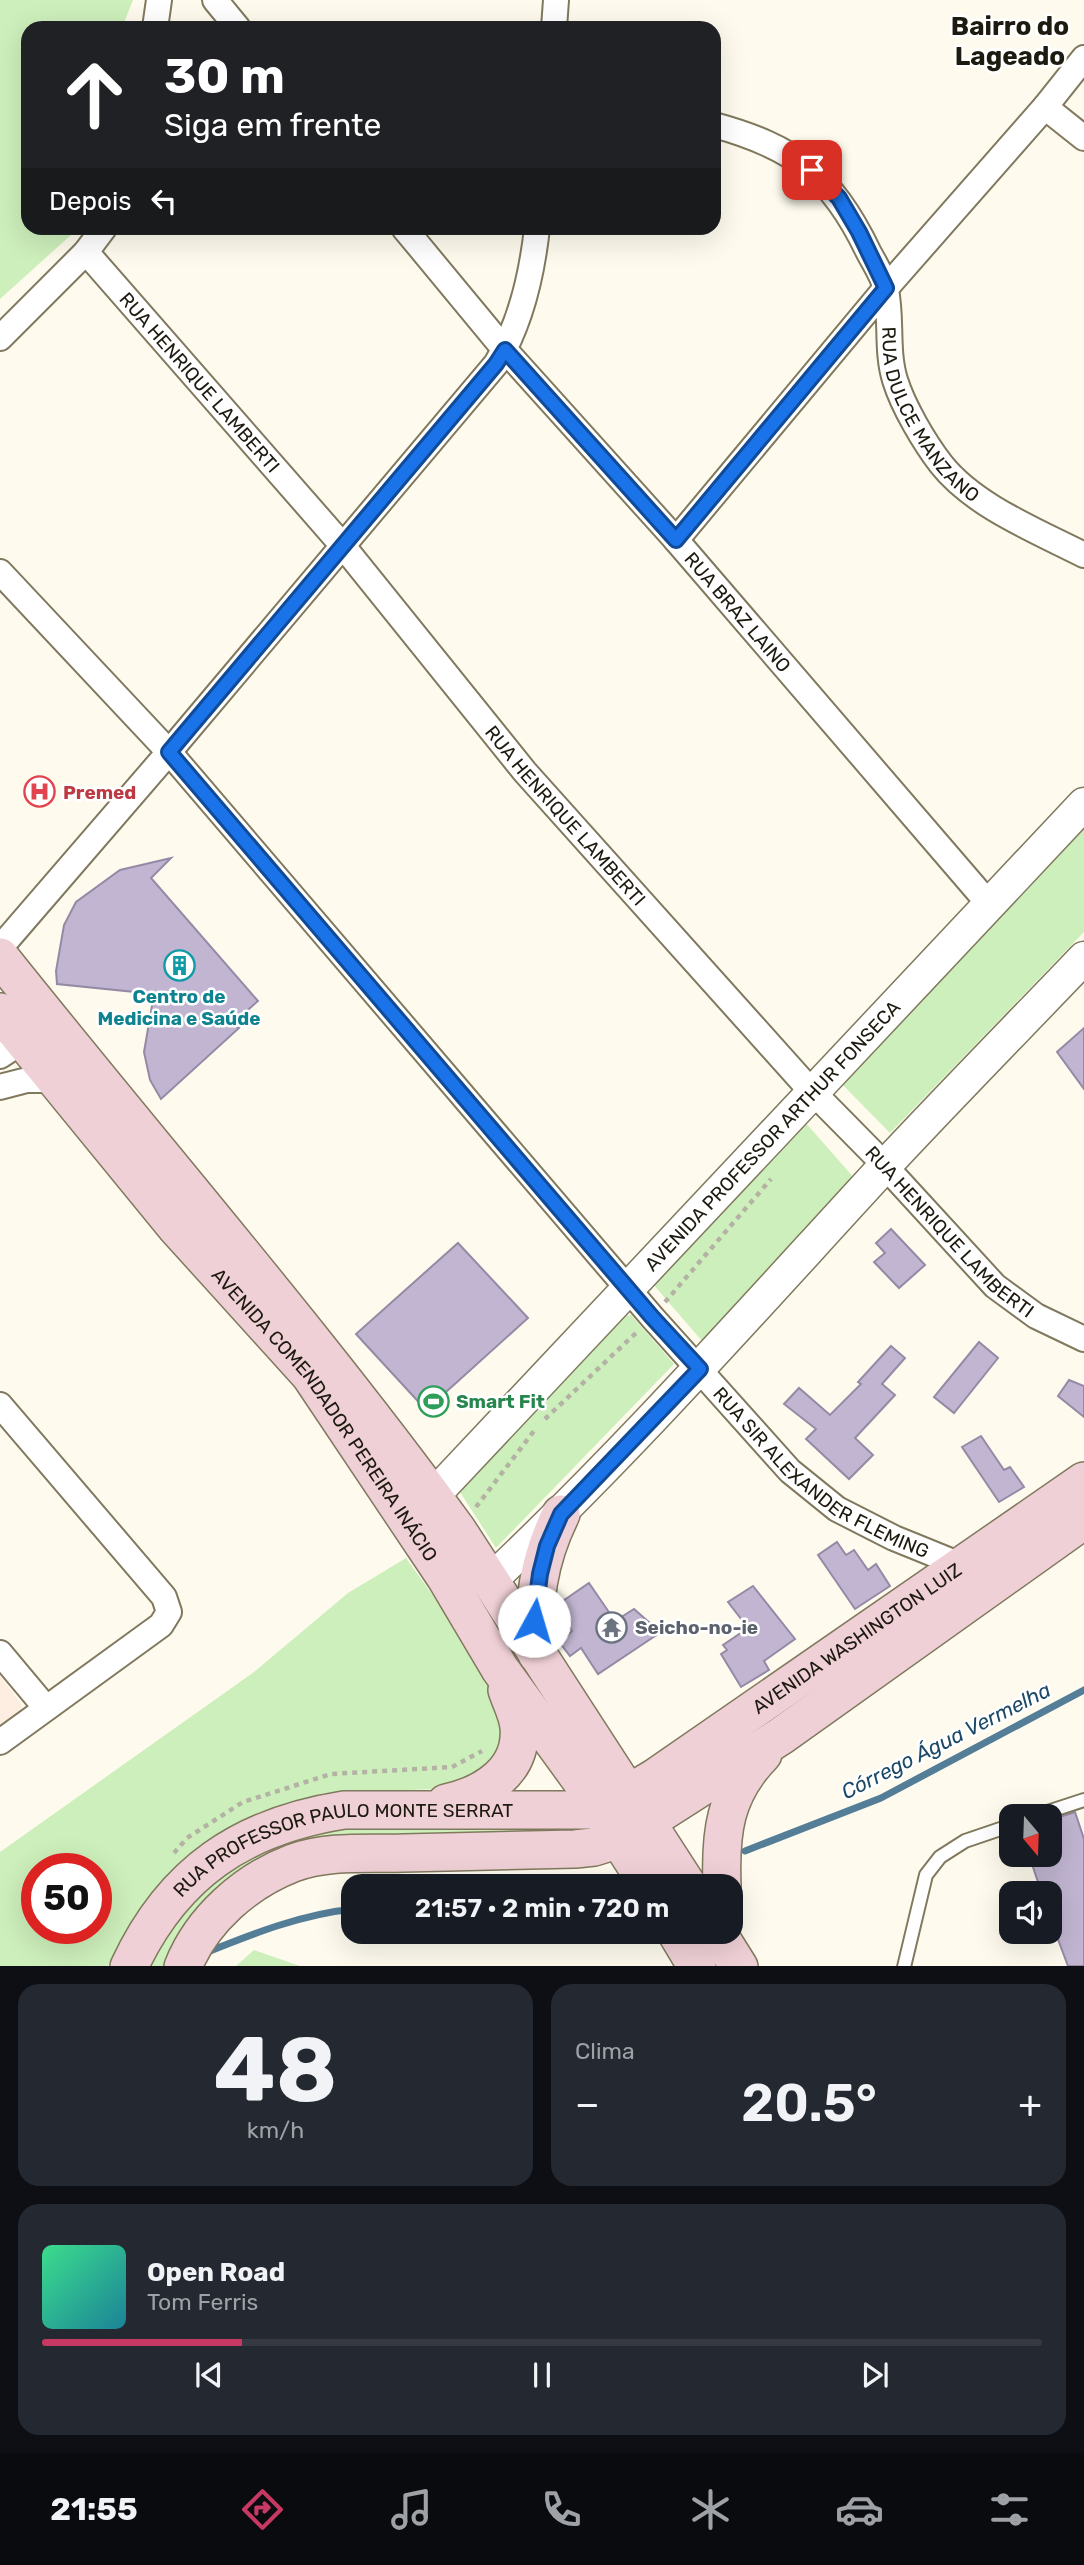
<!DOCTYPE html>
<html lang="pt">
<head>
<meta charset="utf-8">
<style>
	:root { --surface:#171b24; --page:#242831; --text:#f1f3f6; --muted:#9ea1a6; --line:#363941; --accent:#c73862 }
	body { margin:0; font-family:Rubik,sans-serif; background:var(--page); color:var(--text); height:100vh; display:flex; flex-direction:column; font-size:26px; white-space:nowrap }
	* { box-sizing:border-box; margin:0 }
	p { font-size:23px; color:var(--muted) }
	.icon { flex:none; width:38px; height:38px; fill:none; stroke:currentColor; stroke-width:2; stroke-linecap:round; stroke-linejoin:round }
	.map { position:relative; height:1966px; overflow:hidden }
	.drawer { display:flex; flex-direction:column; gap:18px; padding:18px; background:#0d0f14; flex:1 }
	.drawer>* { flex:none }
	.banner { position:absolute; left:21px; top:21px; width:700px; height:214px; border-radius:21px; box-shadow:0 7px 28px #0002; background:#202124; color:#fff; overflow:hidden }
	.needle { width:46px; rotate:161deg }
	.fabs { position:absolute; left:999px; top:1804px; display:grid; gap:14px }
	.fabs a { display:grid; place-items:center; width:63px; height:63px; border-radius:14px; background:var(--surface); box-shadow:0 7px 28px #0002; font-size:35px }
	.speed { position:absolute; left:21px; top:1853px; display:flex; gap:14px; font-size:35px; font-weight:700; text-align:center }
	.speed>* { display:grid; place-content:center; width:91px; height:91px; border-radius:50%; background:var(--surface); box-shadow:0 7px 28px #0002; line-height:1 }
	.speed .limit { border:10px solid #d22; background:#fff; color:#111 }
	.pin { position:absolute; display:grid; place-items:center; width:60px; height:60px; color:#fff; margin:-30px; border-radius:14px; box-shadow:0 4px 10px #0006 }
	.me { position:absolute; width:77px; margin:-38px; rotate:6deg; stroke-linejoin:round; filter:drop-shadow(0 0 5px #0008) }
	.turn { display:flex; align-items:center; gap:24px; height:147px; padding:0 28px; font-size:32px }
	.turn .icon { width:91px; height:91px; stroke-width:2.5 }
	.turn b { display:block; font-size:49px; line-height:60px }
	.then { display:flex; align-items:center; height:66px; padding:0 28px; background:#0003; gap:14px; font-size:26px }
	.big { font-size:52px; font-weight:600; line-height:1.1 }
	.drawer .card { flex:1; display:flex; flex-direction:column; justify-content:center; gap:10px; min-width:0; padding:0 24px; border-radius:21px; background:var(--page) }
	.drawer .dial { align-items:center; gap:0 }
	.dial b { font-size:91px; line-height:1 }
	.song { display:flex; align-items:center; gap:21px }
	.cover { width:84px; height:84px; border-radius:10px; background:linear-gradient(135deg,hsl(150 70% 55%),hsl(190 70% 35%)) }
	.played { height:7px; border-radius:4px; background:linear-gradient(90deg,var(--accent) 20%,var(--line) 20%) }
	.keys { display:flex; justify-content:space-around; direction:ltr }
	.heat { display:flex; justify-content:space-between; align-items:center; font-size:38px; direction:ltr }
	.drawer .tiles { flex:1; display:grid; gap:18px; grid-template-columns:1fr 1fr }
	.card:last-child { grid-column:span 2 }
	.trip { position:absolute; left:341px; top:1874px; width:402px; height:70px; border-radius:21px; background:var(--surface); box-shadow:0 7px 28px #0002; font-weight:600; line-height:70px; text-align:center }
	.dock { display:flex; height:112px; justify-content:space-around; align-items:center; background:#090b0e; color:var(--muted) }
	.dock .icon { width:49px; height:49px }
	.dock .active { color:var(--accent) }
	.dock b { font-size:32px; color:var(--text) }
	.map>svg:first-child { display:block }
	.education { fill:#feede1 }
	.green { fill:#cdefbb; fill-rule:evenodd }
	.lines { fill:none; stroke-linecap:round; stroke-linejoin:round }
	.stream { stroke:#547d98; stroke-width:7 }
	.building { fill:#c1b5d1; stroke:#958aa5; stroke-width:2 }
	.service-casing { stroke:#81795e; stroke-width:16 }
	.minor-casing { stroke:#81795e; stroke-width:28 }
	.tertiary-casing { stroke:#81795e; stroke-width:35 }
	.secondary-casing { stroke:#81795e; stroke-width:40 }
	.path { stroke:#b4b1a5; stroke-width:4.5; stroke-dasharray:5 5; stroke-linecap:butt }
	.service { stroke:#fff; stroke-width:12 }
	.minor { stroke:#fff; stroke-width:24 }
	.tertiary { stroke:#fff; stroke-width:32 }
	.secondary { stroke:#efd0d6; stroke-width:37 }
	.route-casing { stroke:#114b97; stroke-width:18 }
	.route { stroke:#1a73e8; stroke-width:12 }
	.labels { text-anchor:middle; stroke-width:5; stroke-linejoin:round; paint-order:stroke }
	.street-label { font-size:19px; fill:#1d1a0f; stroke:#fff }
	.health-label { font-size:19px; font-weight:bold; fill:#be3a42; stroke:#fff; text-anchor:start }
	.culture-label { font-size:19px; font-weight:bold; fill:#0d838f; stroke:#fff }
	.leisure-label { font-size:19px; font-weight:bold; fill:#27864d; stroke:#fff; text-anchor:start }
	.worship-label { font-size:19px; font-weight:bold; fill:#5b616d; stroke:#fff; text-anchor:start }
	.water-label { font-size:21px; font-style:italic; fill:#1c4968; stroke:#fff }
	.district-label { font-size:26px; font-weight:bold; fill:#1d1a0f; stroke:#fff }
</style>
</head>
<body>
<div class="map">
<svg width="1084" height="1967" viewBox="0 0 1084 1967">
	<rect width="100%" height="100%" fill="#fefbee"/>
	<path class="education" d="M0 1676 22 1705 19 1715 0 1729Z"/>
	<g class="green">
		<path d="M0 0H133L122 28H28V228H76L71 235 0 299Z"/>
		<path d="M1084 816V932L890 1133 834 1076Z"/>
		<path d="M805 1122 855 1179 702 1341 652 1283Z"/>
		<path d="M631 1315 674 1364 496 1548 458 1489 620 1317Z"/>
		<path d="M406 1558C434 1598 510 1693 502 1741 498 1762 481 1774 467 1788L324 1793 260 1812 201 1847 156 1889 108 1966H0V1852L254 1672 348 1593ZM37 1869H96V1928H37Z"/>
		<path d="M586 1816 592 1831 336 1841 168 1966 144 1967 211 1874 296 1829Z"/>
		<path d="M254 1950 300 1966H236Z"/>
	</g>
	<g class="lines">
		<g class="stream">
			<path d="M745 1851 881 1798 1084 1690"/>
			<path d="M205 1953C252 1934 302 1914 354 1909"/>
		</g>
	</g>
	<g class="building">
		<path d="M171 858 151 878 258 1001 232 1024 239 1028 161 1099 150 1080 144 1052 154 994 57 984 56 971 64 925 76 902 120 870Z"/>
		<path d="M1084 1028V1089L1057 1052Z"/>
		<path d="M891 1229 925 1265 899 1288 874 1262 885 1253 876 1243Z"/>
		<path d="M458 1243 528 1318 426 1410 356 1334Z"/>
		<path d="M979 1342 998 1358 954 1413 934 1397Z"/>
		<path d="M891 1346 905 1358 882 1384 895 1395 855 1438 873 1455 849 1479 806 1439 816 1429 784 1404 799 1388 830 1415 861 1384 858 1382Z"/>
		<path d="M1069 1380 1084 1386V1417L1058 1396Z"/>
		<path d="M981 1436 1004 1470 1010 1467 1024 1487 999 1502 962 1447Z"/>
		<path d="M837 1542 846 1555 854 1550 868 1570 876 1564 890 1586 855 1609 818 1555Z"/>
		<path d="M589 1583 615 1621 634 1609 651 1624 658 1634 598 1674 581 1648 570 1656 560 1643 572 1631 557 1605Z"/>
		<path d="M753 1586 795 1639 764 1661 769 1670 741 1687 721 1654 727 1650 723 1645 748 1628 728 1602Z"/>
		<path d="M1075 1812 1084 1839V1966H1068L1050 1918V1894H1042L1029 1855H1050V1820Z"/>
	</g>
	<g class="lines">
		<defs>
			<g id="service">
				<path d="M1035 1816 1084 1800"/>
				<path d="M904 1967 926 1875 940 1857 965 1841 1012 1825"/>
			</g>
			<g id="minor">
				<path d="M215 0 238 28"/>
				<path d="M155 28 159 0"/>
				<path d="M554 28 556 0"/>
				<path d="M1045 107 1084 138"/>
				<path id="s1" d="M714 125C795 147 832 176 868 251 874 263 884 277 886 290 892 319 886 351 895 380 903 406 924 442 941 464 974 506 1037 531 1084 555"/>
				<path id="s2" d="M404 228 505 350 676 540 989 904"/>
				<path id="s3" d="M86 252 343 546 525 772 803 1082 873 1153 995 1286 1036 1316 1084 1339"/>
				<path d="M0 338 86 252 104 228"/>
				<path d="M676 540 886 288 1045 107 1084 58"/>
				<path id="s4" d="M0 572 169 752 652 1317 790 1471 837 1509 894 1538 963 1566"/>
				<path d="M0 948 169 752 496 364C520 325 532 274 537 228"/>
				<path d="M0 1056 23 1041"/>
				<path d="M0 1087 27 1080H53"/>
				<path d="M0 1405 164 1597 169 1612 161 1625 0 1742"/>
				<path d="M0 1653 46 1708"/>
			</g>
			<g id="tertiary">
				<path id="s5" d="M433 1496 1084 804"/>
				<path d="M490 1581C628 1451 754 1308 883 1168 949 1097 1017 1028 1084 958"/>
			</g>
			<g id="secondary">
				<path d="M0 957C153 1149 314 1333 458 1531L688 1886"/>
				<path id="s6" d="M0 1012 176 1227 310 1375 446 1578 500 1669 580 1779 649 1886"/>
				<path d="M537 1654C532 1603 538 1561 561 1514"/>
				<path d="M446 1803C484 1795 523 1771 519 1727 518 1715 511 1702 507 1690"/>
				<path d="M722 1886C720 1833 724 1794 763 1754"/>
				<path d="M676 1932 697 1967"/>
				<path d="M717 1932 739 1967"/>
				<path id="s7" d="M129 1967C173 1872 243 1826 344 1810H601L656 1777 1084 1481"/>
				<path d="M183 1967C202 1919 246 1881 293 1863 328 1850 368 1854 404 1853 461 1852 518 1850 575 1849L594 1847 620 1839 781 1736 1084 1520"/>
			</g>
		</defs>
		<use href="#service" class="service-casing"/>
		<use href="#minor" class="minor-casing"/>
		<use href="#tertiary" class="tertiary-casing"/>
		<use href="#secondary" class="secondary-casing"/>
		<g class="path">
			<path d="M665 1302 771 1179"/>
			<path d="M545 1419 638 1331"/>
			<path d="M476 1507 534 1431"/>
			<path d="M174 1853 187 1838 243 1802 331 1774 452 1767 482 1751"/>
		</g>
		<use href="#service" class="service"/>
		<use href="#minor" class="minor"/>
		<use href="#tertiary" class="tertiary"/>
		<use href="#secondary" class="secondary"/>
	</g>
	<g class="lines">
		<defs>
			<path id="route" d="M534 1621 540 1574 547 1546 561 1514 700 1369 652 1317 169 752 496 364 505 350 676 540 886 288 859 232 839 198 812 170"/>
		</defs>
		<use href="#route" class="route-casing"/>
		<use href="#route" class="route"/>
	</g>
	<defs>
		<symbol id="hospital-ring" viewBox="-11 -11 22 22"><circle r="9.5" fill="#fff" stroke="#e0444e" stroke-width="1.5"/><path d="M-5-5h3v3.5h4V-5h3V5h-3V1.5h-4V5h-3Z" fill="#e0444e"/></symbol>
		<symbol id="building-ring" viewBox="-11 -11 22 22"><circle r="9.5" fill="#fff" stroke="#0f9aa8" stroke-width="1.5"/><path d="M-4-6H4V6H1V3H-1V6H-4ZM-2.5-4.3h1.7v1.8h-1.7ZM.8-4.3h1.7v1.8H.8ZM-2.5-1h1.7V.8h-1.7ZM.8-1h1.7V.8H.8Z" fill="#0f9aa8"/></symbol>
		<symbol id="stadium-ring" viewBox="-11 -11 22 22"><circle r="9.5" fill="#fff" stroke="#2e9e5b" stroke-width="1.5"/><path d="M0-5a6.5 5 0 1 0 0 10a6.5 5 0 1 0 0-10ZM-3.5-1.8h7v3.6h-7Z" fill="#2e9e5b"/></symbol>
		<symbol id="temple-ring" viewBox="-11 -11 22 22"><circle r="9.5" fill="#fff" stroke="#6b7280" stroke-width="1.5"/><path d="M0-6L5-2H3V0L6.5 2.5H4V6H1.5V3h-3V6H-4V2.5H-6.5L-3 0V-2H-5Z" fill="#6b7280"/></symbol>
	</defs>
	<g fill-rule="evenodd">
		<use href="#hospital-ring" x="22" y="774" width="35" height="35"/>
		<use href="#building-ring" x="162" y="948" width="35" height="35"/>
		<use href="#stadium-ring" x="416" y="1384" width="35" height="35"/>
		<use href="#temple-ring" x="594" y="1610" width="35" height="35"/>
	</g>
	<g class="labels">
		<g class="street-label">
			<text dy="7" stroke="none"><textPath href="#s3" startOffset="173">RUA HENRIQUE LAMBERTI</textPath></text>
			<text dy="7" stroke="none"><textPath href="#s1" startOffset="387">RUA DULCE MANZANO</textPath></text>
			<text dy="7" stroke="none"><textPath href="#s2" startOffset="509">RUA BRAZ LAINO</textPath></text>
			<text dy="7" stroke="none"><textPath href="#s3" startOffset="740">RUA HENRIQUE LAMBERTI</textPath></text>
			<text dy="7" stroke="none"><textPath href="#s5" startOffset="495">AVENIDA PROFESSOR ARTHUR FONSECA</textPath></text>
			<text dy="7" stroke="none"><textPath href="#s3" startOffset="1307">RUA HENRIQUE LAMBERTI</textPath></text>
			<text dy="7" stroke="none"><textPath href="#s6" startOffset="518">AVENIDA COMENDADOR PEREIRA INÁCIO</textPath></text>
			<text dy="7" stroke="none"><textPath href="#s4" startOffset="1223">RUA SIR ALEXANDER FLEMING</textPath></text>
			<text dy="7" stroke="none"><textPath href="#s7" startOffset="844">AVENIDA WASHINGTON LUIZ</textPath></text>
			<text dy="7" stroke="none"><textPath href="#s7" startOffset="268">RUA PROFESSOR PAULO MONTE SERRAT</textPath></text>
		</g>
		<g class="health-label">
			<text x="63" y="799">Premed</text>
		</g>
		<g class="culture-label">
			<text x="179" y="1003">Centro de<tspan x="179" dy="22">Medicina e Saúde</tspan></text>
		</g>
		<g class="leisure-label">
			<text x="456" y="1408">Smart Fit</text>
		</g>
		<g class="worship-label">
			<text x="635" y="1634">Seicho-no-ie</text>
		</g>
		<g class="water-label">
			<text transform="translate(946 1741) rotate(-27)" y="7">Córrego Água Vermelha</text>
		</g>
		<g class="district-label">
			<text x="1010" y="35">Bairro do<tspan x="1010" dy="30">Lageado</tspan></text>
		</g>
	</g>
</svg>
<div class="fabs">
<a><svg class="needle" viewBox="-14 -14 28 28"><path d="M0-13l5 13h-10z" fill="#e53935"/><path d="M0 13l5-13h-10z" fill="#9ea1a6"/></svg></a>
<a><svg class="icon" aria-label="sound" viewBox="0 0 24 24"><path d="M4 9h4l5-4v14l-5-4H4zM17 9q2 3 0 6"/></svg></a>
</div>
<div class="speed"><div class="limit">50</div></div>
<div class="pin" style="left:812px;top:170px;background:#d93025"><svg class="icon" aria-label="arrive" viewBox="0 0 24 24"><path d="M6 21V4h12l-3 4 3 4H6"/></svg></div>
<svg class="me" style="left:534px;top:1621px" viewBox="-20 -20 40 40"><circle r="19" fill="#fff"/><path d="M0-13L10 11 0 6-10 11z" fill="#1a73e8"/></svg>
<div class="trip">21:57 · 2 min · 720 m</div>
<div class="banner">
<div class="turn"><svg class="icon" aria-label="ahead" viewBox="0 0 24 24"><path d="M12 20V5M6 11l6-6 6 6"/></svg><div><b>30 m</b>Siga em frente</div></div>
<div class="then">Depois<svg class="icon" aria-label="left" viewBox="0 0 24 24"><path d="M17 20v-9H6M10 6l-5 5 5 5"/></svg></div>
</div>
</div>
<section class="drawer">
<div class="tiles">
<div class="card dial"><b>48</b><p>km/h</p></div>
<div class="card"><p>Clima</p>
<div class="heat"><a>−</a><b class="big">20.5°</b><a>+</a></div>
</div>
<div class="card">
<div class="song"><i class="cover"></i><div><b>Open Road</b><p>Tom Ferris</p></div></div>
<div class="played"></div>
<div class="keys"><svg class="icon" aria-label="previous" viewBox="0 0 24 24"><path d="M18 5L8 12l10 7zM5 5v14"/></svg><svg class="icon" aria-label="pause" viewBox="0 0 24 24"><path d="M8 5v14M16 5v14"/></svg><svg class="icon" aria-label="next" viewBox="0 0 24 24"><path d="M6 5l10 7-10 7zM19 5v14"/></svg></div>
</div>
</div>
</section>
<nav class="dock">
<b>21:55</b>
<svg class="icon active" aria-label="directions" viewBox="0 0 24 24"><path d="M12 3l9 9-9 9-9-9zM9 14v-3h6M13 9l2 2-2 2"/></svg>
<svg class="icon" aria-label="music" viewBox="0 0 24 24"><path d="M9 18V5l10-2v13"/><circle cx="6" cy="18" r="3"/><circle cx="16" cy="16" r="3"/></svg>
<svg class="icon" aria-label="phone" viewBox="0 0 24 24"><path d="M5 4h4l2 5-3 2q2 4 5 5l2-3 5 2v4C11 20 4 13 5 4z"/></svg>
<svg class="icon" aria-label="climate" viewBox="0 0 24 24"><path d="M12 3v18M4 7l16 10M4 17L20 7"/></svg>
<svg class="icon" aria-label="car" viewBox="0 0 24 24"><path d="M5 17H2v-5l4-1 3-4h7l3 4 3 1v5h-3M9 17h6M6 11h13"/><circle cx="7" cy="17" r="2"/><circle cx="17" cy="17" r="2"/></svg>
<svg class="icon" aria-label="filters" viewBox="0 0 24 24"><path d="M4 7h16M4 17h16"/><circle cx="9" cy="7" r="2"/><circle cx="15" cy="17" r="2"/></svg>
</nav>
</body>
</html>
